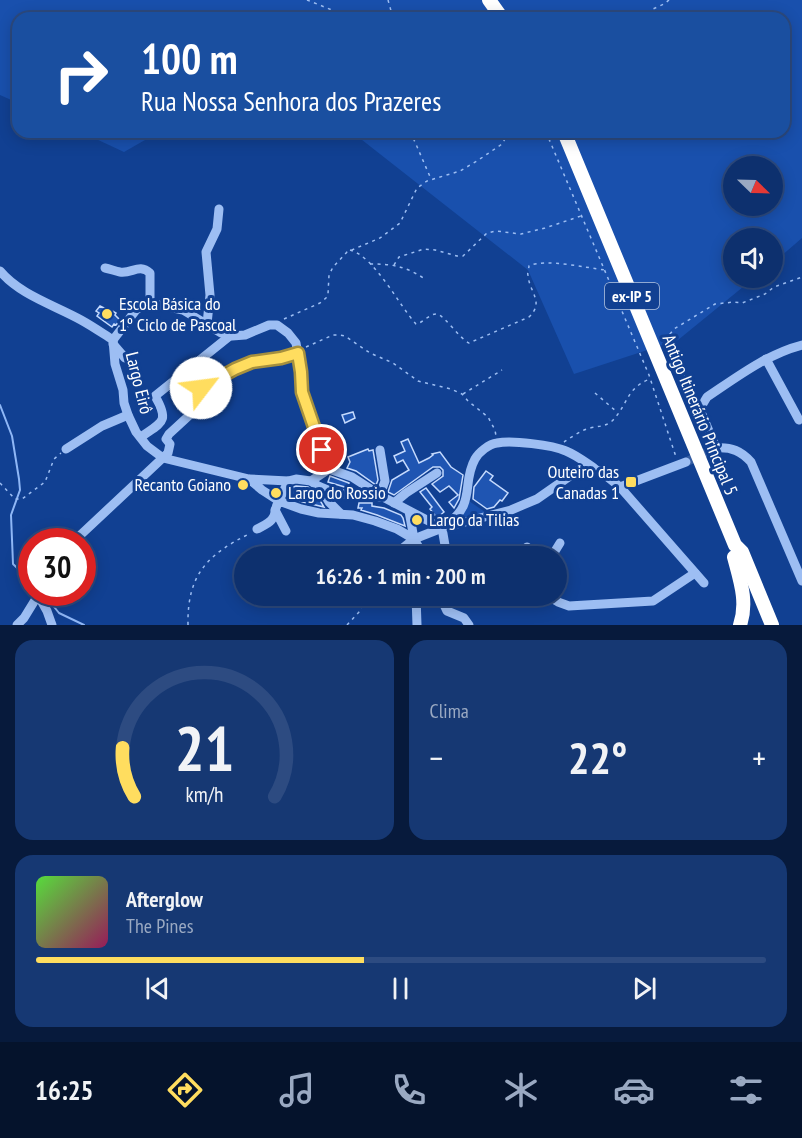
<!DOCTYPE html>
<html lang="pt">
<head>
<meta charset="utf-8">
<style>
	:root { --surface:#0d306e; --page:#163873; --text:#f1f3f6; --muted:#9aa9c2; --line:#2d4b81; --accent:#ffdd5f }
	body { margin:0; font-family:"PT Sans Narrow",sans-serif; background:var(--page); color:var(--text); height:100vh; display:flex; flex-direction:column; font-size:22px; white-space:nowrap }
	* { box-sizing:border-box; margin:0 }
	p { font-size:20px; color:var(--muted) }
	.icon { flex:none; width:33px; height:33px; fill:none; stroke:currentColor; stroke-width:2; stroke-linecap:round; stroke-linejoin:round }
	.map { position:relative; height:625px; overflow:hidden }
	.details { display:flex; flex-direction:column; gap:15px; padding:15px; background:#071a3c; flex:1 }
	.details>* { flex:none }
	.hud { position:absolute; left:12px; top:12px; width:778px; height:126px; border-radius:18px; box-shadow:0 3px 15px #0003,0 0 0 2px var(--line); background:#1a4fa0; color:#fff; overflow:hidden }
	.needle { width:39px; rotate:113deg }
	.tools { position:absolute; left:723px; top:156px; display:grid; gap:12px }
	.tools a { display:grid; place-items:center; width:60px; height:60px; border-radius:50%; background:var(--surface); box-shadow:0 3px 15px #0003,0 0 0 2px var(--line); font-size:30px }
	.speed { position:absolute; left:18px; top:528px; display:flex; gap:12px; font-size:30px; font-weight:700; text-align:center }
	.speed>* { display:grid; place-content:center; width:78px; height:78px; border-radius:50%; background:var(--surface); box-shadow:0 3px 15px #0003,0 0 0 2px var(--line); line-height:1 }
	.speed .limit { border:9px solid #d22; background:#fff; color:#111 }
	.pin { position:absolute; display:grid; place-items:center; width:51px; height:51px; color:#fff; margin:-26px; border:3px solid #fff; border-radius:50%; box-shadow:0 2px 6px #0007 }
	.me { position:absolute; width:66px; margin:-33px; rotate:60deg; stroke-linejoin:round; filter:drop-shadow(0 0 4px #0008) }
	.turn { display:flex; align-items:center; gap:21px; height:126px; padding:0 30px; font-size:27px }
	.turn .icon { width:78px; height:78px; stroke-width:2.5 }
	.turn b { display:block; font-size:42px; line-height:51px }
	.big { font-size:45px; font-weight:800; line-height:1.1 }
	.details .card { flex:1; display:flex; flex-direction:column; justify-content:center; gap:9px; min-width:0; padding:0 21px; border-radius:18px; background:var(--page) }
	.details .dial { align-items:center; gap:0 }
	.dial svg { height:156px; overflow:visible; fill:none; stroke:var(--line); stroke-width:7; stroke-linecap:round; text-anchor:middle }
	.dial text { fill:var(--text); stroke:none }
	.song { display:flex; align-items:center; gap:18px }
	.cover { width:72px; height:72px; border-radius:9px; background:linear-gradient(135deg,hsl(110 70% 55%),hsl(330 70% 35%)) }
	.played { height:6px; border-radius:3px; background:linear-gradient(90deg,var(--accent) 45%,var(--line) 45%) }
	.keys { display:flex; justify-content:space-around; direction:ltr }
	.heat { display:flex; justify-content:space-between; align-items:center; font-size:33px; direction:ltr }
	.details .tiles { flex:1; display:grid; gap:15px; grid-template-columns:1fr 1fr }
	.card:last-child { grid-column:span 2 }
	.trip { position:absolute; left:234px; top:546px; width:333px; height:60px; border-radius:30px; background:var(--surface); box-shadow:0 3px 15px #0003,0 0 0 2px var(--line); font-weight:800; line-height:60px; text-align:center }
	.tab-bar { display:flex; height:96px; justify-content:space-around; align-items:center; background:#05132c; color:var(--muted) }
	.tab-bar .icon { width:42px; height:42px }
	.tab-bar .active { color:var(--accent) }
	.tab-bar b { font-size:27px; color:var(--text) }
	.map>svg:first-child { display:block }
	.green { fill:#1950ad; fill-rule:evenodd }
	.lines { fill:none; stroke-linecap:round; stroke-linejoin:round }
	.stream { stroke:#8fb7f6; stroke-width:2 }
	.building { fill:#1f55b2; stroke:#c5dafd; stroke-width:1.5 }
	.minor-tunnel { stroke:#355da2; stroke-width:9; stroke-dasharray:9 4.5; stroke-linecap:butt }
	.path { stroke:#9dbef3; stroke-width:1.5; stroke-dasharray:3 4.5; stroke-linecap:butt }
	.minor { stroke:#9dbef3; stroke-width:9 }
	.highway { stroke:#fff; stroke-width:14 }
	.route-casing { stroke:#a6903e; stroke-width:15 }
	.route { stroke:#ffdd5f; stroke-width:10 }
	.poi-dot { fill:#ffdd5f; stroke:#114092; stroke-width:2 }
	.labels { text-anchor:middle; stroke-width:6; stroke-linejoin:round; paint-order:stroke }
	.shield { fill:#114092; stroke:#b8c6de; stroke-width:1.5 }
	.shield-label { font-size:16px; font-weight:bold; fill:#fff }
	.poi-label { font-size:18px; fill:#fff; stroke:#114092; text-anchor:start }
	.street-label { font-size:18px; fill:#fff; stroke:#114092 }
</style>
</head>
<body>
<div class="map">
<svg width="802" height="625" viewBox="0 0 802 625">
	<rect width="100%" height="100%" fill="#114092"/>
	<g class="green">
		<path d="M0 0H802V238L773 263 772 238H734V278H754L678 340 574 374 528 270 357 136 346 132H784V18H18V103L0 95ZM734 166H772V206H734Z"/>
		<path d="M81 132H159L124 152Z"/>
		<path d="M469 501 485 512V513L461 520 460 518Z"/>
	</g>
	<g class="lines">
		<g class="stream">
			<path d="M0 405 12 436 19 479 20 490 11 515 13 564 32 582"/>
			<path d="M43 593 59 613 84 625"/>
		</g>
	</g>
	<g class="building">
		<path d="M100 306 108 310 109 309 116 313 115 315 120 320 116 325 114 324 112 327 97 316 99 313 96 311Z"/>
		<path d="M353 412 355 418 345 423 342 415Z"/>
		<path d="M408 439 419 463 429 458 433 455 432 454 440 452 451 467 463 475 459 499 454 508 449 502 458 495 449 486 440 492 432 484 443 476V470L440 467H433L394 495 388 492 392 480 409 470 403 460 397 463 394 456 405 451 401 442Z"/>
		<path d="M368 449 369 451 373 450 378 480 376 485 356 471 347 468 350 462 348 457Z"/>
		<path d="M313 454 314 460 318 459 321 466 312 470V466L309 467 307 455Z"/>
		<path d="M486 471 493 476 490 480 508 493 502 501 500 500 494 507 487 509 473 499 474 487Z"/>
		<path d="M330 476 349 483 348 488 328 482Z"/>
		<path d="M296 486 308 487 315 492 324 507 303 502 288 497 293 487Z"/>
		<path d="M426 488 444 512 437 518 430 509 432 507 420 492Z"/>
		<path d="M359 503H372V506L384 508 401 515 403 518 405 526 377 515 361 510 362 508H358Z"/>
	</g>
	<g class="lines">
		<path class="minor-tunnel" d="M686 462 716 448"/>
		<g class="path">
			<path d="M307 0 337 12 347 18"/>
			<path d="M388 0 393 18"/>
			<path d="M633 18 664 4 669 0"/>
			<path d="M410 132 415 142 431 179"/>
			<path d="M546 132 649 375 676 457"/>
			<path d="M350 250C375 257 398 304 416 324 423 323 430 313 437 314 445 316 459 338 469 343L529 317C545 302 529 292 528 275 527 273 529 268 529 266 544 258 587 268 605 270"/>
			<path d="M370 264C393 264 405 266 425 279"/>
			<path d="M394 265 399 257 424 249 435 250 457 256H463L487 233 496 231 521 234 545 228 581 216"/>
			<path d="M284 319 320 303 326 298 328 294 329 275 333 267 347 252 380 238 400 223 417 188 427 181 460 171 477 161 502 144 509 132"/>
			<path d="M306 347 333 335H339L345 336 370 353 393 363 418 381 451 389 462 394 468 401 488 417 495 430 496 436"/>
			<path d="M691 390 673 349 670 334 674 329 715 304 734 302 742 303 765 294 774 287 802 277"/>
			<path d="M595 393 617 412"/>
			<path d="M463 394 502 370"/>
			<path d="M564 442C572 437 581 430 590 428 598 426 605 427 612 421 628 405 626 388 650 379"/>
			<path d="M0 483 15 499H22L45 482 54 459 61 453"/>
			<path d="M188 625C187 574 208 554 251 533"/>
			<path d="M347 625 360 611 366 596"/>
		</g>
		<g class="minor">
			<path d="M105 268C110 269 115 271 120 272 132 274 139 263 150 273V303"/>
			<path d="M0 271C20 295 54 305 81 320 92 326 102 333 113 340"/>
			<path d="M207 324 210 295 206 252 217 229 219 209"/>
			<path d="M113 340 136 310 143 305 150 303 183 310 221 333 232 336 245 335 269 325H277L288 333 296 343 301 372 302 392 329 469"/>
			<path d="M113 340 115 364 123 390 124 403 128 415 136 432 147 446 163 458 249 479 288 481 279 501 262 490 249 479"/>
			<path d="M113 344 125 358"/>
			<path d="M802 345C767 354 737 377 707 397L701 407V412L716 448C732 447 741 451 751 462L802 581"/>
			<path d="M766 359 799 420"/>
			<path d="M141 437C162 422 170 422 155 396L231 335"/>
			<path d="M66 449 102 426 128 415"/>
			<path d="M288 481 296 479 311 481"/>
			<path d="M320 487 329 502 341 514"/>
			<path d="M620 487 686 462"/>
			<path d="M380 495 385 481 380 450"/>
			<path d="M383 497 352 477 329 469 311 481 318 486 330 491 354 496 383 497 442 528 414 539 409 511"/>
			<path d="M394 503 406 493 437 473"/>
			<path d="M275 510 286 531"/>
			<path d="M446 525C477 503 461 484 475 459 479 452 489 444 497 443 512 440 552 445 566 451 576 455 585 462 594 468"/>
			<path d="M442 528 511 510 537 499 580 469 590 468 600 471 620 487 704 583"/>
			<path d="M442 528 446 551 454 556"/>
			<path d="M257 529C263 526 271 523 274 516 276 510 275 507 279 501L301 509 319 513 353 515 375 521 397 529 414 539 424 556"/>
			<path d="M73 542 168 453 170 444 166 439 169 434 194 411 184 397 235 369 252 362 281 359 299 353"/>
			<path d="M527 547 529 551 545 556"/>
			<path d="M394 556 399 551 414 539"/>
			<path d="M552 556 560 543"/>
			<path d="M38 595 47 611 52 625"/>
			<path d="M416 596 417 625"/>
			<path d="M440 596 447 611 464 618 469 625"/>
			<path d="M548 596 558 602 569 606 653 601 695 573"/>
			<path d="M17 625 24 618 40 592"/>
		</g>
		<g class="highway">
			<path d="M489 0 502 18"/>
			<path d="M564 132 735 545 742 552 772 625"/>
			<path d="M734 557C740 580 748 602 740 625"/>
		</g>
	</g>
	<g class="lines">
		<defs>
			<path id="route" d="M201 388 235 369 252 362 281 358 298 353 301 372 302 392 322 450"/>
		</defs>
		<use href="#route" class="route-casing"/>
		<use href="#route" class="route"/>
	</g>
	<g class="poi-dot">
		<circle cx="107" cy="314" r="6"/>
		<rect x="625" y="476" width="12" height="12" rx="3"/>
		<circle cx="243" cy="485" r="6"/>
		<circle cx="276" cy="493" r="6"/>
		<circle cx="417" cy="520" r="6"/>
	</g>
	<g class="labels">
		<rect class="shield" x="605" y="283" width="54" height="26" rx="4.5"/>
		<g class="shield-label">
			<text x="632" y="302">ex-IP 5</text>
		</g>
		<g class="poi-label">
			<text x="119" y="310">Escola Básica do<tspan x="119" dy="21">1º Ciclo de Pascoal</tspan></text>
			<text x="619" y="478" text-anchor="end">Outeiro das<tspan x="619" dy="21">Canadas 1</tspan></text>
			<text x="231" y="491" text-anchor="end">Recanto Goiano</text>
			<text x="288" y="499">Largo do Rossio</text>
			<text x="429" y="526">Largo da Tilias</text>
		</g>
		<g class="street-label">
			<text transform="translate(139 383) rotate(76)" y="6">Largo Eirô</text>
			<text transform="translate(700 415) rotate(68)" y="6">Antigo Itinerário Principal 5</text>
		</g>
	</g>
</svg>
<div class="tools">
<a><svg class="needle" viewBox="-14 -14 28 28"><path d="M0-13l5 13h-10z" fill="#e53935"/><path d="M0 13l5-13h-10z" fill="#9aa9c2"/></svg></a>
<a><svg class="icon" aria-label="sound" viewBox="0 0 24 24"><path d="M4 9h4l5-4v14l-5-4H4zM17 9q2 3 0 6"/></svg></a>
</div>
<div class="speed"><div class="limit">30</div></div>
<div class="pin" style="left:322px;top:450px;background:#d93025"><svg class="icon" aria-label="arrive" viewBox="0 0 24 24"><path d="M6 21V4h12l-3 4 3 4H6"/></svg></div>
<svg class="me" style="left:201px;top:388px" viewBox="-20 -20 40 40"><circle r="19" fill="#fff"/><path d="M0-13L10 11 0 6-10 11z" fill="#ffdd5f"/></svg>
<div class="trip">16:26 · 1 min · 200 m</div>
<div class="hud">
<div class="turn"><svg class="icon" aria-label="right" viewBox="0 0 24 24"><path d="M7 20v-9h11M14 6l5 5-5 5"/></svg><div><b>100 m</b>Rua Nossa Senhora dos Prazeres</div></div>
</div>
</div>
<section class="details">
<div class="tiles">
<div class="card dial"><svg viewBox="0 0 100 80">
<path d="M14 69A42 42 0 1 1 86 69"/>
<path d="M14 69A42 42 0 0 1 8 44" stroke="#ffdd5f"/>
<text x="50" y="56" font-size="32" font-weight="700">21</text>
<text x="50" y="72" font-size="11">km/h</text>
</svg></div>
<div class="card"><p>Clima</p>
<div class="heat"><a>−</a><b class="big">22°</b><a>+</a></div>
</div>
<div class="card">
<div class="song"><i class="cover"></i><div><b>Afterglow</b><p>The Pines</p></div></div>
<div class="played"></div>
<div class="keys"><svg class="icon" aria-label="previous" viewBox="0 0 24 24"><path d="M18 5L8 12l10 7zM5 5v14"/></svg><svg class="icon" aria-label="pause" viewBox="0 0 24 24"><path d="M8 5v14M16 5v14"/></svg><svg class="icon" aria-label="next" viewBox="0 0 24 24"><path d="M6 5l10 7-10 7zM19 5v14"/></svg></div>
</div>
</div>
</section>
<nav class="tab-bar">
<b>16:25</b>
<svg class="icon active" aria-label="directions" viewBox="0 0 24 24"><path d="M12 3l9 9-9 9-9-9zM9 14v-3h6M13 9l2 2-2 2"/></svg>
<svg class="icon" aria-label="music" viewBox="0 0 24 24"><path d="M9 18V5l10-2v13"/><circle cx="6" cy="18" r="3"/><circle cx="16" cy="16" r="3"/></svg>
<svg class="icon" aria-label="phone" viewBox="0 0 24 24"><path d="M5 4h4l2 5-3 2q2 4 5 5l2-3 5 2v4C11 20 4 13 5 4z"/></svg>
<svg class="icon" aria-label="climate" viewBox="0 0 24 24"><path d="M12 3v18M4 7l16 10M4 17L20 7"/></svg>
<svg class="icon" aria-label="car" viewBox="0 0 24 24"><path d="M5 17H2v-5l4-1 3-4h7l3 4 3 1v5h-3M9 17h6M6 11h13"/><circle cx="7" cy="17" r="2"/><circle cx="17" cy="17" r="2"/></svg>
<svg class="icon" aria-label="filters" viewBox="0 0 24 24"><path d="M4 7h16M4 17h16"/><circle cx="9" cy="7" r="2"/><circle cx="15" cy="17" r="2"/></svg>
</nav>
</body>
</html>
